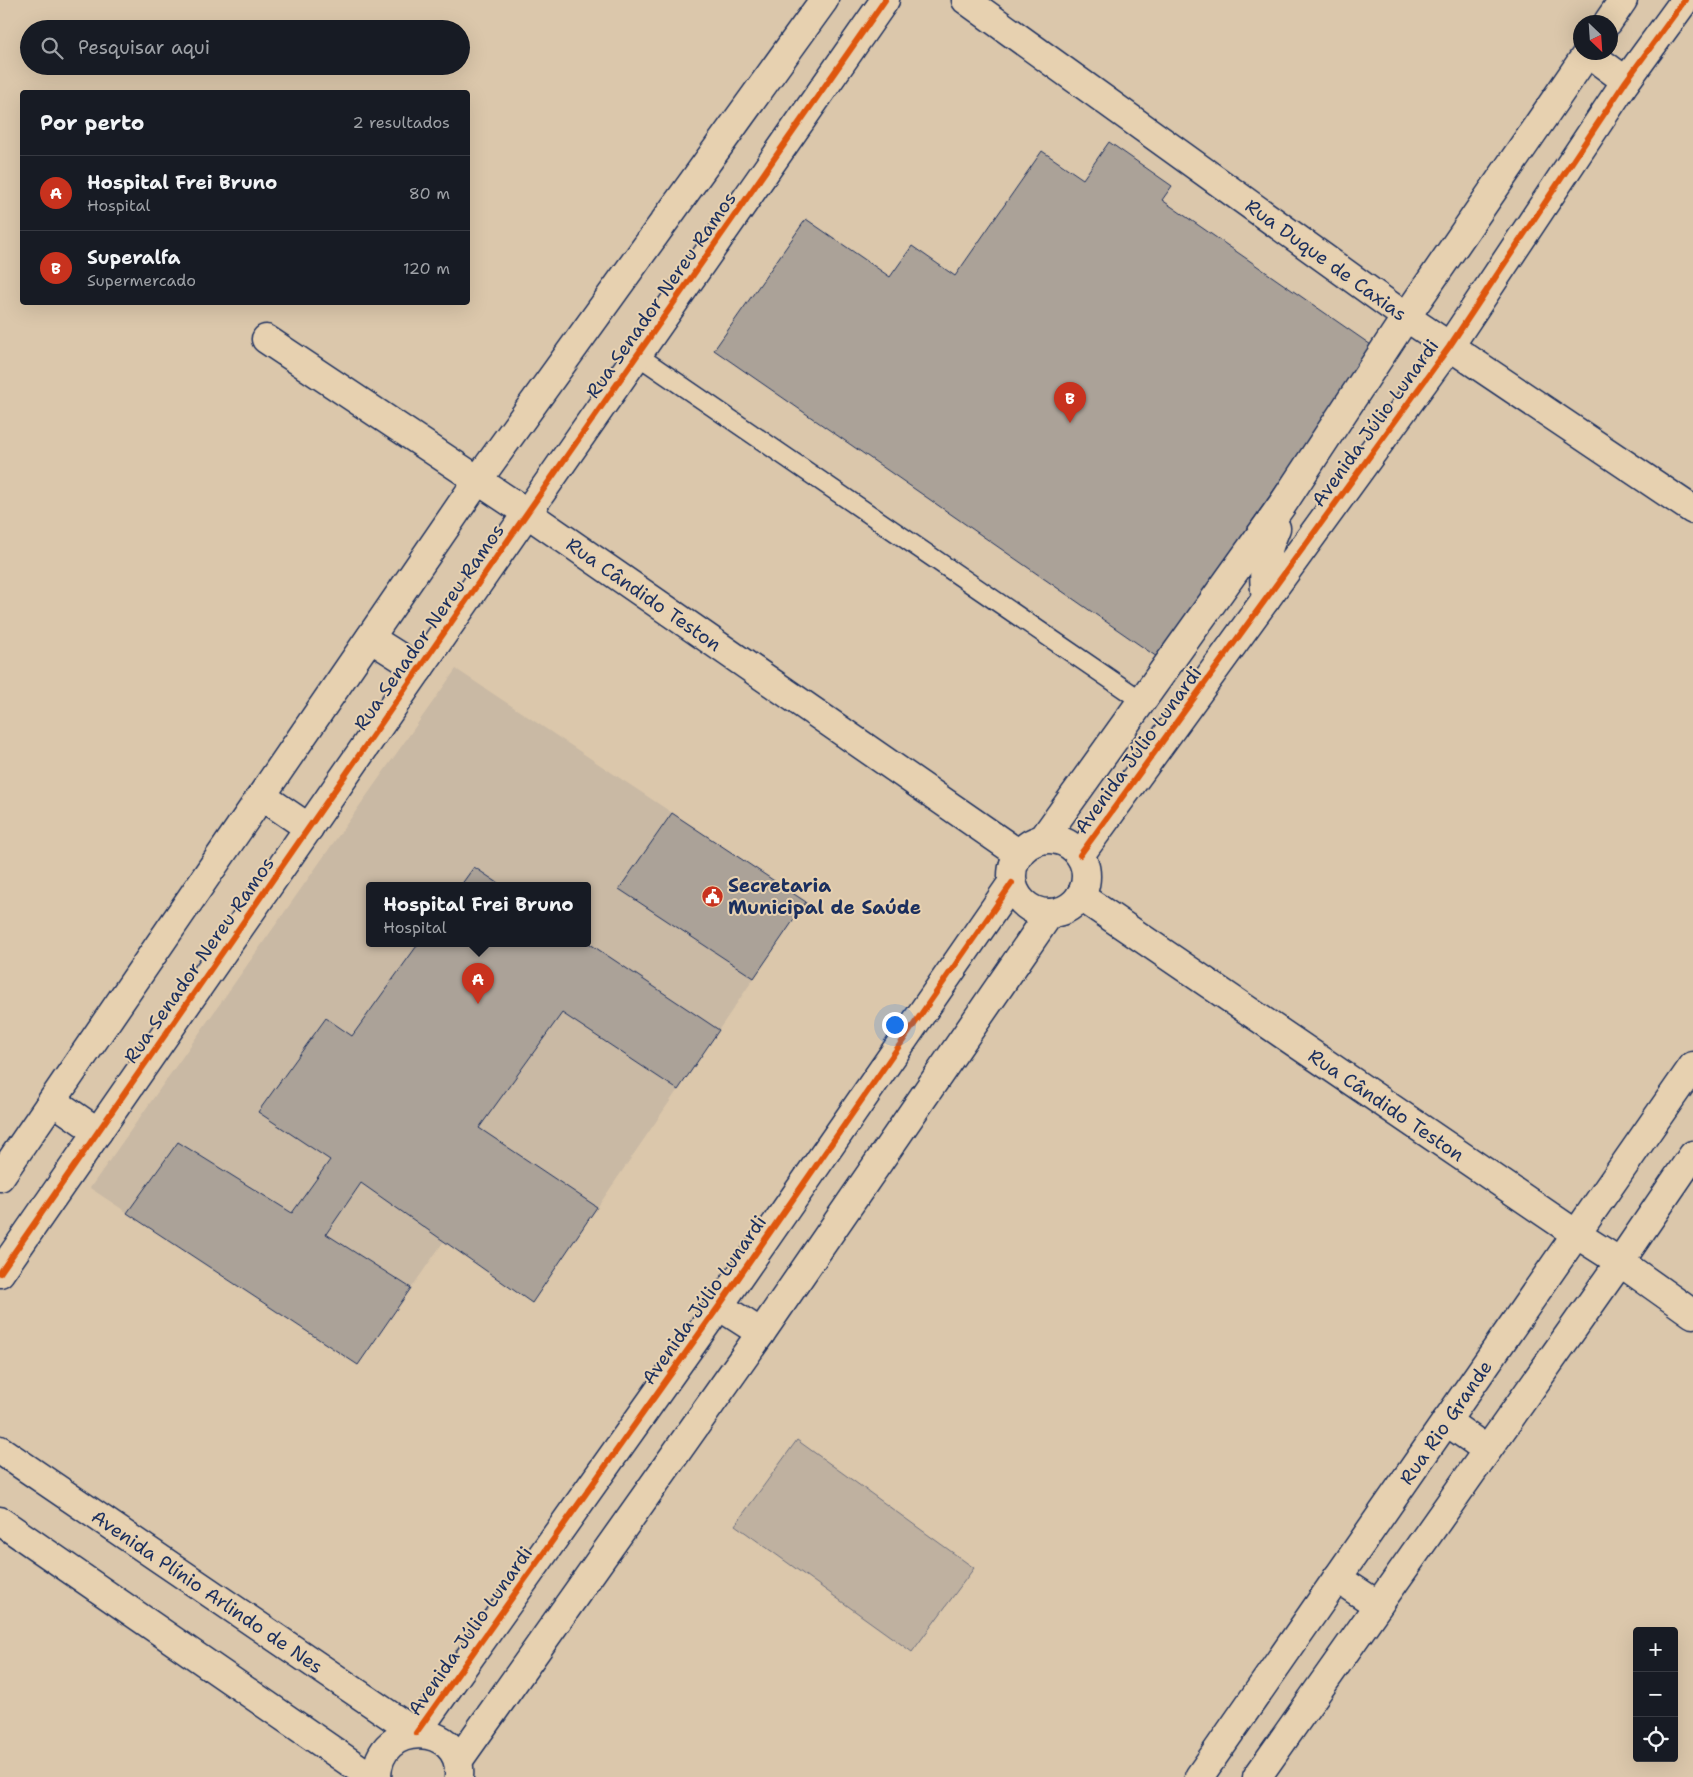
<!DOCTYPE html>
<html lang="pt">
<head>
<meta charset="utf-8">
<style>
	:root { --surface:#171b24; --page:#242831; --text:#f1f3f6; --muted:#9ea1a6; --line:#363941; --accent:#c8321e }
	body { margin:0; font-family:"Shantell Sans",sans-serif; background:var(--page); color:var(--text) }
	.controls { position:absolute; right:15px; bottom:15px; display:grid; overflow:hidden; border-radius:5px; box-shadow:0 5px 20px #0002 }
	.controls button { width:45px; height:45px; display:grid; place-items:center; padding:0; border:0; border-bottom:1px solid var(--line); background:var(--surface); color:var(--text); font:25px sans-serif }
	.compass { position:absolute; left:1573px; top:15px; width:45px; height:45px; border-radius:50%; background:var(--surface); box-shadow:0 5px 20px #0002; rotate:155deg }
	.you { position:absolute; left:894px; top:1024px; width:18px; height:18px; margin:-12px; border:4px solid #fff; border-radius:50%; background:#1a73e8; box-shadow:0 0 0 8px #1a73e833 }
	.badge { display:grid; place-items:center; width:32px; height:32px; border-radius:50%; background:var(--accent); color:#fff; font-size:16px; font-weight:700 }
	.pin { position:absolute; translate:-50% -41px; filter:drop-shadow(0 1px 2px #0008) }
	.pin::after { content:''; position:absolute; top:26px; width:18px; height:15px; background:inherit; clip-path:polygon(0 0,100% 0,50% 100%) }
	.popup { position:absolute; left:366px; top:882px; width:225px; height:65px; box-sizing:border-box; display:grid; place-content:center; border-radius:5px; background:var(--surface); filter:drop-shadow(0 1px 4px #0005); font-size:16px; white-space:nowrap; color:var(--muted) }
	.popup b { font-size:19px; color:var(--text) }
	.popup::after { content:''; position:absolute; left:50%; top:100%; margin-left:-10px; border:10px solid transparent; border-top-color:var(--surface) }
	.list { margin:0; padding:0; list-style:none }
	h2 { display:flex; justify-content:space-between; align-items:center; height:65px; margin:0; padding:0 20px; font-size:21px }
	h2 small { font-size:16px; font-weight:400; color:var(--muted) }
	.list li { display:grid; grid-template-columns:32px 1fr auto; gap:15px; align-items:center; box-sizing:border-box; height:75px; padding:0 20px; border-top:1px solid var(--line) }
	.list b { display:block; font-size:19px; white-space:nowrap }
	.list p { margin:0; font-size:16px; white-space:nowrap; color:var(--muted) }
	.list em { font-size:16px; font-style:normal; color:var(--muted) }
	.icon { flex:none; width:28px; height:28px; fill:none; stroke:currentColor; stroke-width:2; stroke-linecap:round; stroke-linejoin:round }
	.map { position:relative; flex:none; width:1693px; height:1777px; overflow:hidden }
	.search { position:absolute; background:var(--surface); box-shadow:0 5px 20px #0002; left:20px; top:20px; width:450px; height:55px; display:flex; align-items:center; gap:12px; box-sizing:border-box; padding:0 18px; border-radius:28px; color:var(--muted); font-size:19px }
	.panel { position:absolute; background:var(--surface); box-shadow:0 5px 20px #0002; left:20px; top:90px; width:450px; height:215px; border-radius:5px }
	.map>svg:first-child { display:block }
</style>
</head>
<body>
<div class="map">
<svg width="1693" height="1777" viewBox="0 0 1693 1777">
	<rect width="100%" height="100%" fill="#dbc7ab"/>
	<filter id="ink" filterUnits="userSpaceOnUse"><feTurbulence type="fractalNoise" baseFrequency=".02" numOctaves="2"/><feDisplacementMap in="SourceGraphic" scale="10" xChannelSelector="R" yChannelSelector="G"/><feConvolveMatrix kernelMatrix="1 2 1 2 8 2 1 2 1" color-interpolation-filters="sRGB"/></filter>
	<g filter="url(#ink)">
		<path fill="#c9b9a4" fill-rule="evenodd" d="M456,669L806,902L532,1303L444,1241L358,1365L90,1188ZM369,885H587V943H369Z"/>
		<path fill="#bfb1a0" stroke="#6d707f" d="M797,1440L974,1568L912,1652L735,1525Z"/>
		<path fill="#aba298" stroke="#1b2f5e" d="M1109,142L1172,186L1162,200L1374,347L1157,657L714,350L806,219L890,277L912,246L955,276L1042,151L1083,179Z
			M672,813L806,902L754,978L619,889Z
			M474,867L501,885H461Z
			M587,942L719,1030L678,1090L562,1013L479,1128L597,1207L532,1303L361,1183L326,1234L411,1288L358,1365L127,1213L178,1142L292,1213L330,1160L258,1112L326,1018L352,1036L419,943Z"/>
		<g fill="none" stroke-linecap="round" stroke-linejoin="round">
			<defs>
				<path id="lane" d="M637,355L1142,701"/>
				<g id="street">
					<path id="s1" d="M966,0L1406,317L1693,510"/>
					<path id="s2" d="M266,339L527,513L1019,854"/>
					<path d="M370,638L419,669"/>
					<path d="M262,796L309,828"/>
					<path id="s3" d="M1080,896L1576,1234L1620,1262L1693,1314"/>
					<path d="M53,1101L98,1132"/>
					<path d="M0,1177L478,480L824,0"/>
					<path d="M0,1273L527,513L885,0"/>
					<path d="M1446,1421L1487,1450"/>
					<path d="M1337,1578L1378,1605"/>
					<path id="s4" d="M1199,1777L1693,1066"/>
					<path d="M1257,1777L1620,1262L1693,1155"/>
				</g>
				<g id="secondary">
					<path d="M1608,22L1623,0"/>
					<path d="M1588,53L1626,81"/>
					<path d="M1266,599C1262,568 1264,557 1276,528"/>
					<path d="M1043,839L1282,505L1406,317L1588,52"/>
					<circle cx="1049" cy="876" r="37"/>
					<path d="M1080,855L1449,347L1626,81L1685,0"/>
					<path d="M719,1306L761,1333"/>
					<path id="s5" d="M0,1450L416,1733L719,1306L1012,883"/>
					<path d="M0,1521L371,1777"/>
					<path d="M458,1761L761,1333L1050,913"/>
					<path d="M377,1777C377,1718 464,1722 459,1777"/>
				</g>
			</defs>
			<use href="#lane" stroke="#1b2f5e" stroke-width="21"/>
			<use href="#street" stroke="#1b2f5e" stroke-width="31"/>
			<use href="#secondary" stroke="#1b2f5e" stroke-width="31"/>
			<use href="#lane" stroke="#e7d1b0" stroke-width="18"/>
			<use href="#street" stroke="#e7d1b0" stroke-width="28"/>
			<use href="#secondary" stroke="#e7d1b0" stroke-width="28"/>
			<defs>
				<path id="cycleway" d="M1080,855L1449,347L1626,81L1685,0
					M0,1273L527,513L885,0
					M416,1733L719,1306L1012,883"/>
			</defs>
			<use href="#cycleway" stroke="#e7d1b0" stroke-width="9"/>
			<use href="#cycleway" stroke="#de5710" stroke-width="6"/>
		</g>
	</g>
	<defs>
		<symbol id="civic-disc" viewBox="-11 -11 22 22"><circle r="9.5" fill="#c8321e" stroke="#e7d1b0"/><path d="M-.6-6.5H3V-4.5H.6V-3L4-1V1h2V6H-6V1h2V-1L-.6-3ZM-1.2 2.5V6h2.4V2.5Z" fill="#fff"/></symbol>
	</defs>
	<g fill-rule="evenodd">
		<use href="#civic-disc" x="700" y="884" width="25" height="25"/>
	</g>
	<g text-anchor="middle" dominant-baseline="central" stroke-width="4" stroke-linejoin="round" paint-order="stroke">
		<g font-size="19" fill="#1b2f5e" stroke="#e7d1b0">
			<text stroke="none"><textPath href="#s1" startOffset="444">Rua Duque de Caxias</textPath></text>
			<text transform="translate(661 295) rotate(-55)">Rua Senador Nereu Ramos</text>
			<text transform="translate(1375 423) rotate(-54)">Avenida Júlio Lunardi</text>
			<text stroke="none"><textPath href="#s2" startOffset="456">Rua Cândido Teston</textPath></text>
			<text transform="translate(429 627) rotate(-55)">Rua Senador Nereu Ramos</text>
			<text transform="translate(1138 750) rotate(-54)">Avenida Júlio Lunardi</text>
			<text transform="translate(199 960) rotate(-55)">Rua Senador Nereu Ramos</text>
			<text stroke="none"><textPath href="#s3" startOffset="371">Rua Cândido Teston</textPath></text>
			<text transform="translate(704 1300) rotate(-55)">Avenida Júlio Lunardi</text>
			<text stroke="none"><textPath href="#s4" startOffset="432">Rua Rio Grande</textPath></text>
			<text stroke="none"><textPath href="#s5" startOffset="251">Avenida Plínio Arlindo de Nes</textPath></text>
			<text transform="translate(470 1631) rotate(-55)">Avenida Júlio Lunardi</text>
		</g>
		<g font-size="19" font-weight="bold" fill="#1b2f5e" stroke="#e7d1b0" text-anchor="start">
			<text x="728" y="885">Secretaria<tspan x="728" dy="22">Municipal de Saúde</tspan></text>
		</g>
	</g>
</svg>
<div class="controls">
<button>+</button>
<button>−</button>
<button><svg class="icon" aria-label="locate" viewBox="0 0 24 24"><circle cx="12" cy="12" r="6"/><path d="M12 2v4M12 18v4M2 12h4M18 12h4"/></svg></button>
</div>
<svg class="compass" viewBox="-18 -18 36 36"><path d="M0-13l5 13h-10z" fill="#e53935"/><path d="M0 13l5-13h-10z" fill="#9ea1a6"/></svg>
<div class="you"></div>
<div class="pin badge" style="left:478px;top:1004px">A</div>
<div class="popup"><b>Hospital Frei Bruno</b>Hospital</div>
<div class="pin badge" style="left:1070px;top:423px">B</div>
<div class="search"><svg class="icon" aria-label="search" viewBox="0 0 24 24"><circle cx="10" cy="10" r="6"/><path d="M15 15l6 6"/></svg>Pesquisar aqui</div>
<section class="panel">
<h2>Por perto<small>2 resultados</small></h2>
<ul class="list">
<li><span class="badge">A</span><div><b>Hospital Frei Bruno</b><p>Hospital</p></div><em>80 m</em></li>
<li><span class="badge">B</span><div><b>Superalfa</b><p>Supermercado</p></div><em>120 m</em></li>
</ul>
</section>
</div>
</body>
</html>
